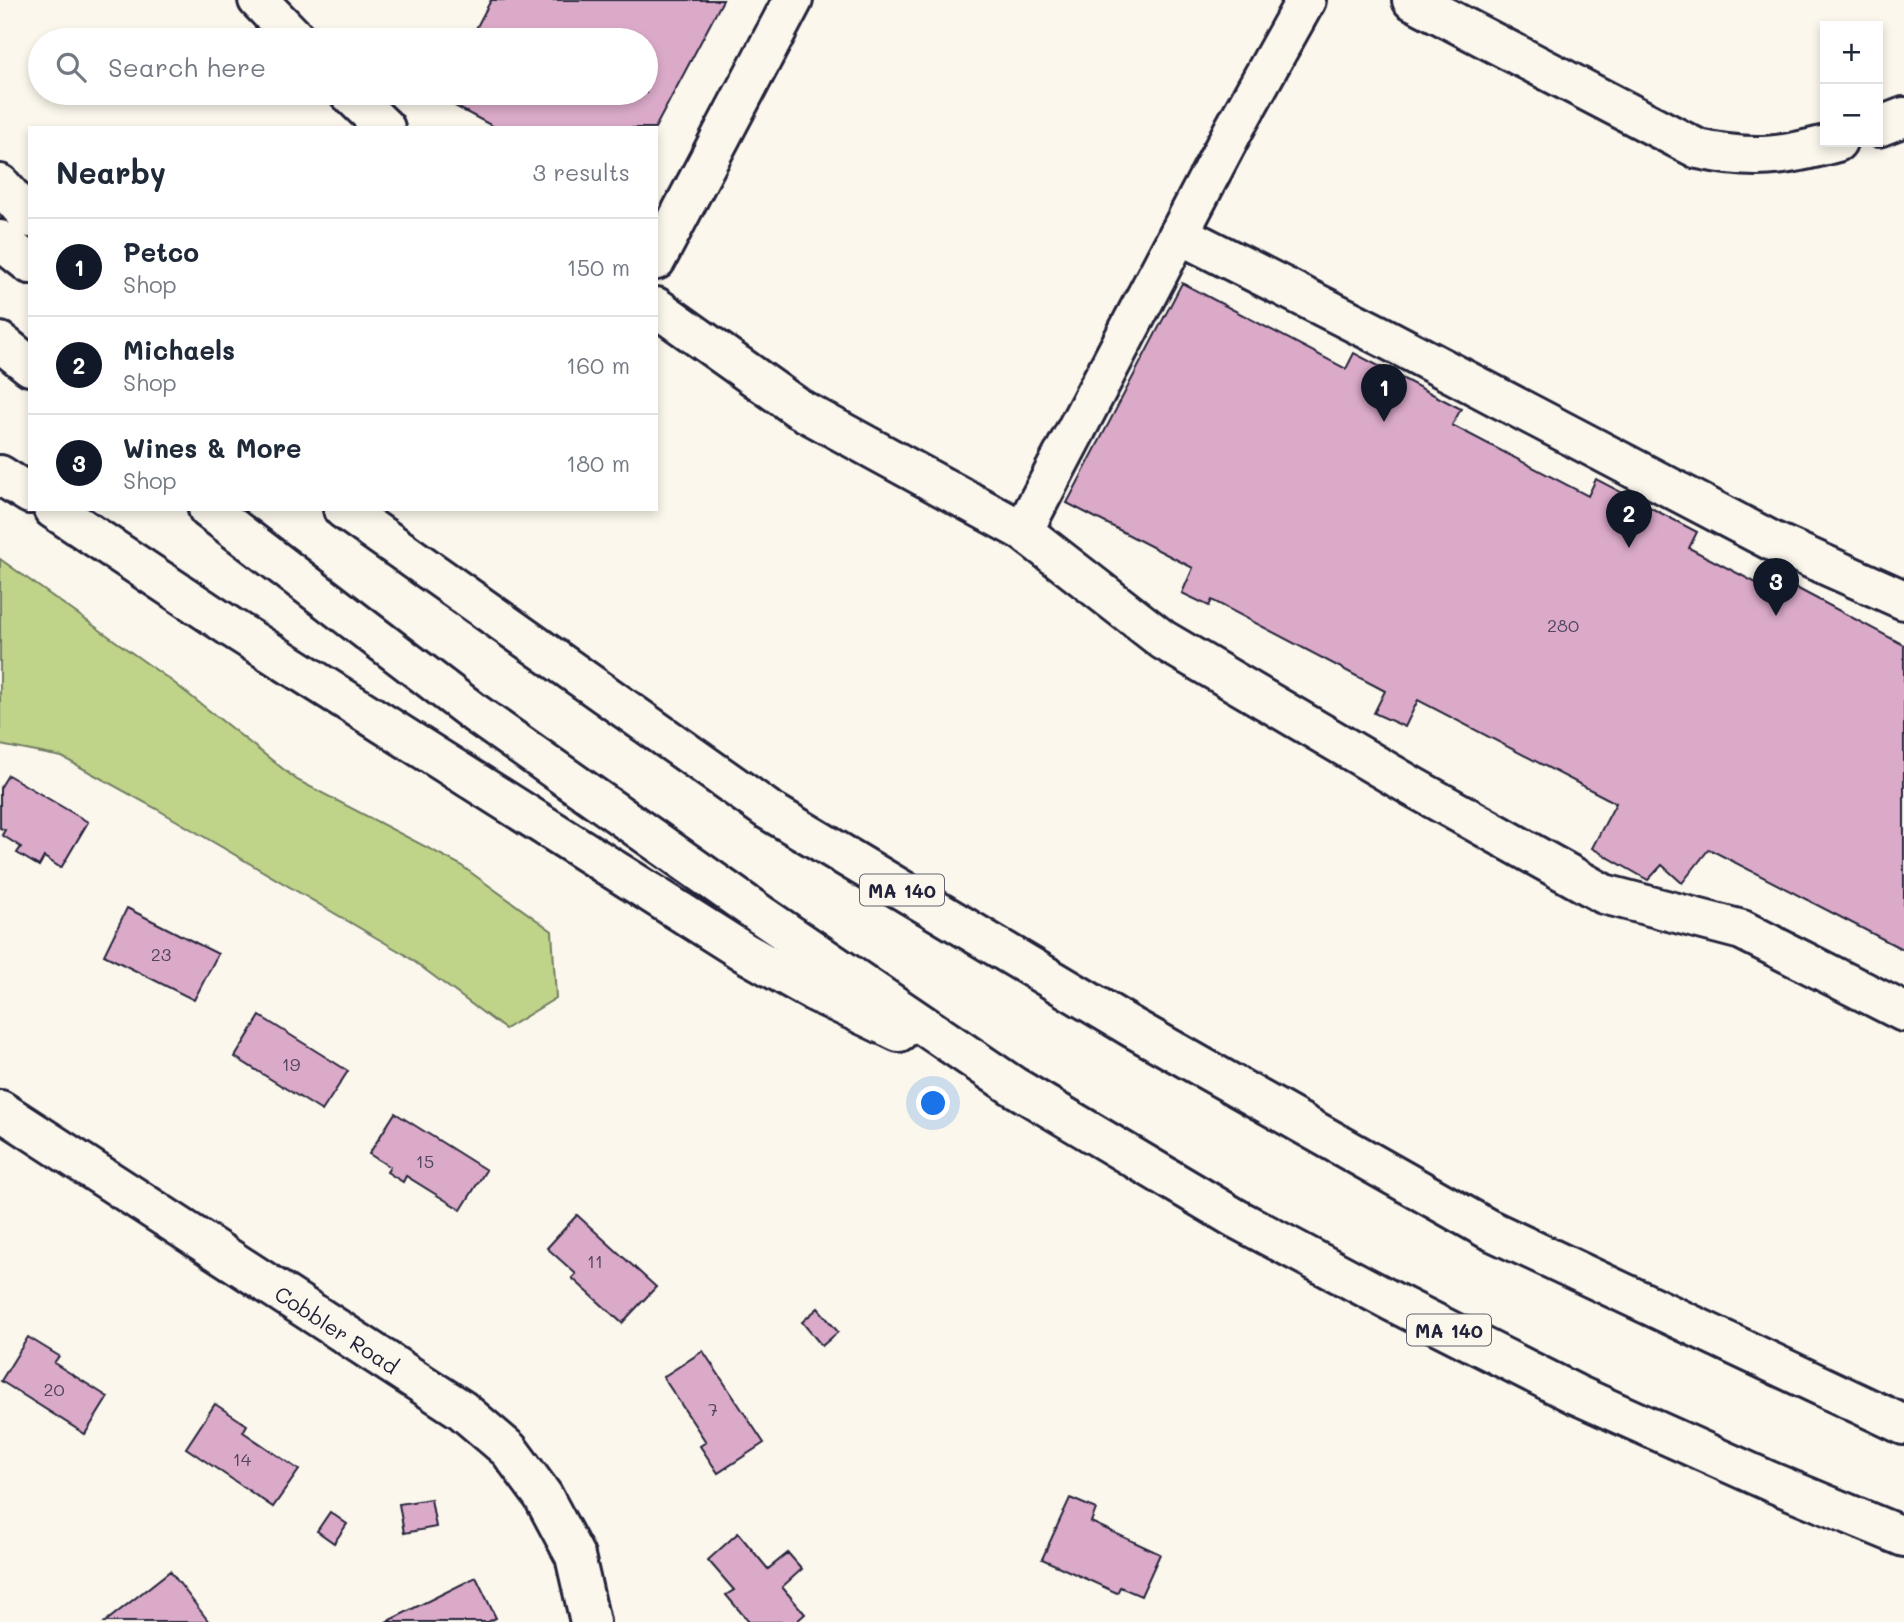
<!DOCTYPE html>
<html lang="en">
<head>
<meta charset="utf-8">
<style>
	:root { --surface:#fff; --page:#f2f2f3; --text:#1f2937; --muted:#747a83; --line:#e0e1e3; --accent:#111827 }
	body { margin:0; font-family:Mali,sans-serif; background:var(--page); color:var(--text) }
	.controls { position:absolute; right:21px; top:21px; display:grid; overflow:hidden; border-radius:0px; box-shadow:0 4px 10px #0003 }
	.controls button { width:63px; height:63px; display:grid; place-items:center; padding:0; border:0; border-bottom:2px solid var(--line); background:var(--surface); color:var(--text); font:35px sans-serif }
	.you { position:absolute; left:934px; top:1104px; width:24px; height:24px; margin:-18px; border:5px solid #fff; border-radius:50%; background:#1a73e8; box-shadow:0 0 0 10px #1a73e833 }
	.badge { display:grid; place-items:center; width:46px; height:46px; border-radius:50%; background:var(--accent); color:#fff; font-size:23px; font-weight:700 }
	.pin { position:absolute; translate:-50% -58px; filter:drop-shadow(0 2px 4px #0008) }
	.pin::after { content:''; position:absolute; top:37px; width:24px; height:21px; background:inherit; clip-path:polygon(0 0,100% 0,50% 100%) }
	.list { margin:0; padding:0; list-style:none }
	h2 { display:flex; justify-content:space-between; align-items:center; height:91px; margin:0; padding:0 28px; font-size:30px }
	h2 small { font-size:23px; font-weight:400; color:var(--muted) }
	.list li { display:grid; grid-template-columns:46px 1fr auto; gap:21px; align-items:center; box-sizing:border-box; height:98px; padding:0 28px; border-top:2px solid var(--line) }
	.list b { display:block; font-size:26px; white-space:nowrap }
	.list p { margin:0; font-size:23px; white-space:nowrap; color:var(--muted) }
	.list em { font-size:23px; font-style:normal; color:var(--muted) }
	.icon { flex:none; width:38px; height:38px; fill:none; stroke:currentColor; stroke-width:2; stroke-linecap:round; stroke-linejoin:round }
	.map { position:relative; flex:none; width:1904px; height:1622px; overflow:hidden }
	.search { position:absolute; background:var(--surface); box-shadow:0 4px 10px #0003; left:28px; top:28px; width:630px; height:77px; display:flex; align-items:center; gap:18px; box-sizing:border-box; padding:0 24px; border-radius:38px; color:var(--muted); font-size:26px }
	.panel { position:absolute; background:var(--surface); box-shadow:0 4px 10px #0003; left:28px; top:126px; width:630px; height:385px; border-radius:0px }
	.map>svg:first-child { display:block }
</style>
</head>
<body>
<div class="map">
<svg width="1904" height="1622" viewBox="0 0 1904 1622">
	<rect width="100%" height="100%" fill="#fbf7ec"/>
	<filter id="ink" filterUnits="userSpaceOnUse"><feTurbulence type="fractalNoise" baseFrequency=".0143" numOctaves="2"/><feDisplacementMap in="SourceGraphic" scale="14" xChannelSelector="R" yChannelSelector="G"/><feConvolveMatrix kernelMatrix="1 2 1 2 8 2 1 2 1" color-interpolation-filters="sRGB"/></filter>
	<g filter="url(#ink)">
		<path fill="#bfd489" stroke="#707b62" stroke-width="2" d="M0,559L173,682L297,780L459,864L552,931L556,998L505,1029L404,954L155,808L62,757L0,745Z"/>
		<path fill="#dbaac9" stroke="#22223b" stroke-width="2" d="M491,0H723L655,128H496L440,98L443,93H646V40H470Z
			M1182,283L1346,369L1354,353L1461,409L1452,425L1588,496L1596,479L1697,532L1689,548L1781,596L1787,583L1904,645V950L1709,849L1682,883L1662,865L1648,880L1592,848L1616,803L1418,700L1405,727L1374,713L1385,691L1212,600L1209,606L1182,593L1193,568L1067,503Z
			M8,775L88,822L61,868L44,857L39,866L17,853L21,847L2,835L5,830L0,828V788Z
			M127,908L218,954L194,1000L104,955Z
			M260,1016L348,1071L322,1111L235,1057Z
			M395,1113L486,1170L461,1210L406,1176L403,1182L387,1172L390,1167L369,1154Z
			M577,1215L656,1287L622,1323L572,1278L576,1274L547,1248Z
			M818,1308L838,1332L822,1346L802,1322Z
			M28,1337L59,1356L54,1363L108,1397L85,1434L1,1381Z
			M703,1351L764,1443L718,1473L700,1446L706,1442L663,1377Z
			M215,1404L247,1425L243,1432L299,1470L273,1507L186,1448Z
			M1070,1498L1096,1509L1091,1522L1160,1554L1141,1596L1120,1587L1117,1593L1042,1559Z
			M431,1499L436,1527L404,1533L399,1504Z
			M330,1512L347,1524L334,1543L317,1531Z
			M738,1533L768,1569L788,1553L802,1569L782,1587L805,1614L796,1622H749L726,1595L734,1590L708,1560Z
			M170,1571L209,1622H105Z
			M476,1577L496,1618L488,1622H386Z"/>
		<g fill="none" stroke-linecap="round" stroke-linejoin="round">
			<defs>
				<g id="minor">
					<path d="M258,0L297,40"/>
					<path d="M1306,0L1234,129L1023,531L1163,640L1413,787L1604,894L1742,930L1904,1012"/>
					<path d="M1412,0L1698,149C1754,161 1783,157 1837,142"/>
					<path d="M349,93L385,128"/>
					<path d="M1878,127L1904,117"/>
					<path d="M1179,234L1383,337L1772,541L1904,600"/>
					<path d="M656,260L793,0"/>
					<path d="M656,307L798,408L1023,531"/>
					<path id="s1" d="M0,1110L462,1410L509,1450L543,1496L575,1556L590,1622"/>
				</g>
				<path id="highway" d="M0,184L30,218
					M0,240L30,264
					M0,342L30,366
					M0,475L30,494
					M53,509L232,628L744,952L813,991L899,1032
					M208,509L476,714L761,915L1013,1086L1235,1218L1393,1302L1575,1394L1769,1481L1904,1537
					M343,509L768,810L1133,1028L1488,1229L1904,1425"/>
			</defs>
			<use href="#minor" stroke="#22223b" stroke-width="44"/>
			<use href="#highway" stroke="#22223b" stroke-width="44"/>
			<use href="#minor" stroke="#fbf7ec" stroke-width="38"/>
			<use href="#highway" stroke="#fbf7ec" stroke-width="38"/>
		</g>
	</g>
	<g text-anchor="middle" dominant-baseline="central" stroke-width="5" stroke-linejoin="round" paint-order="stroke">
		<g font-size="18" fill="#50445e">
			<text x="1563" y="625">280</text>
			<text x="161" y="954">23</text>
			<text x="291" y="1064">19</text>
			<text x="425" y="1161">15</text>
			<text x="595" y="1261">11</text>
			<text x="54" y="1389">20</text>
			<text x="713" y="1409">7</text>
			<text x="242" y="1459">14</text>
		</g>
		<g fill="#fbf7ec" stroke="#636270" stroke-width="2">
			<rect x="860" y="874.5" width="84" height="31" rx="5"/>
			<rect x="1407" y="1314.5" width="84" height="31" rx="5"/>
		</g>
		<g font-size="19" font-weight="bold" fill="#22223b">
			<text x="902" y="890">MA 140</text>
			<text x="1449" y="1330">MA 140</text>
		</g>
		<g font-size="21" fill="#22223b" stroke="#fbf7ec">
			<text stroke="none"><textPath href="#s1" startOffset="402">Cobbler Road</textPath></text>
		</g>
	</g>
</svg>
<div class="controls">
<button>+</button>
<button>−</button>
</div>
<div class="you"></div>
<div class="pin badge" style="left:1384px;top:422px">1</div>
<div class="pin badge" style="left:1629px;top:548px">2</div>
<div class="pin badge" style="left:1776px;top:616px">3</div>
<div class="search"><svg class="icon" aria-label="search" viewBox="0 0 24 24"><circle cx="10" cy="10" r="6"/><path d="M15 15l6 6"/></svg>Search here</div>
<section class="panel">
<h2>Nearby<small>3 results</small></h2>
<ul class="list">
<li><span class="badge">1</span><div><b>Petco</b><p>Shop</p></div><em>150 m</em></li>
<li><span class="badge">2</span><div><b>Michaels</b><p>Shop</p></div><em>160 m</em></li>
<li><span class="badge">3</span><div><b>Wines &amp; More</b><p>Shop</p></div><em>180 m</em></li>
</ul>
</section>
</div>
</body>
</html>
